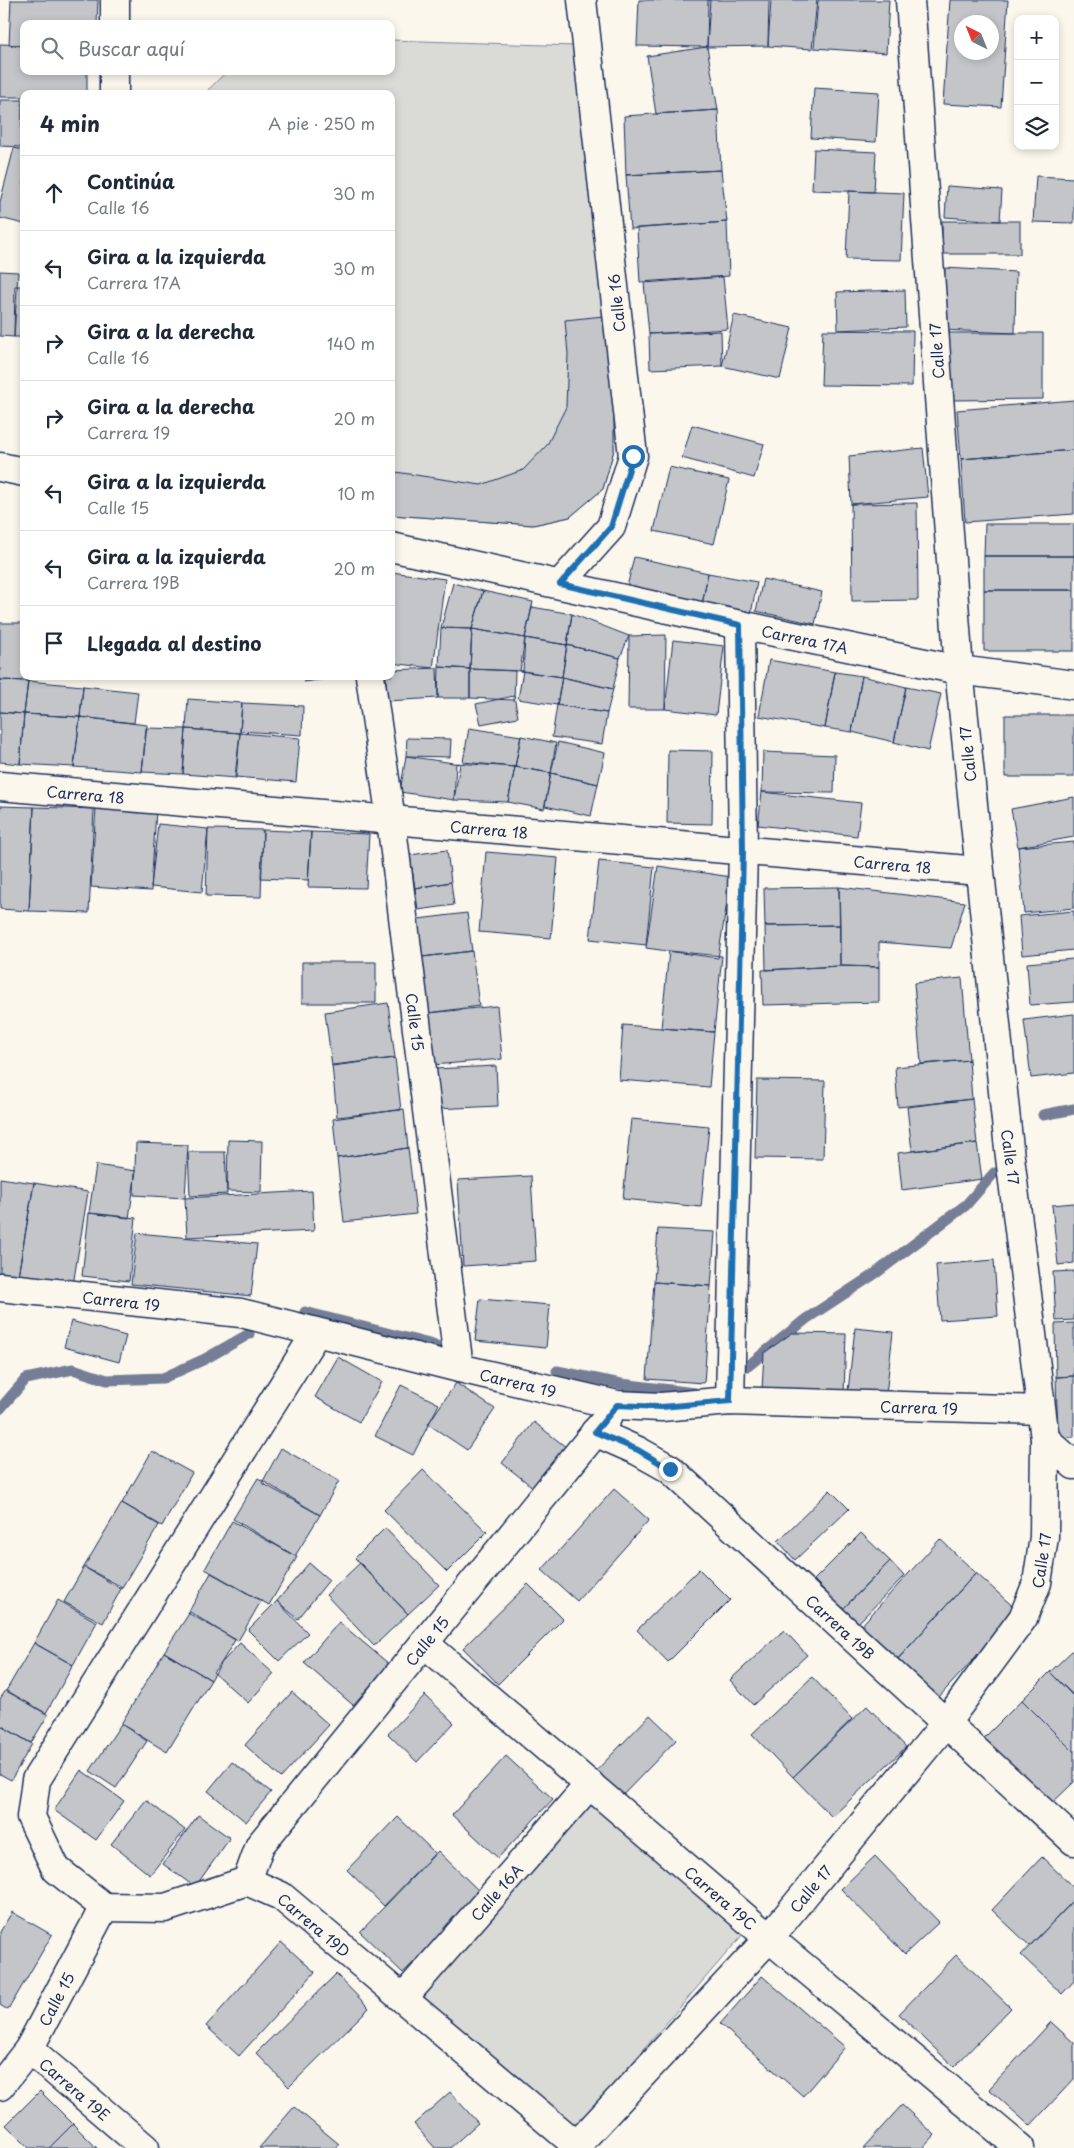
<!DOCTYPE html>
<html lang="es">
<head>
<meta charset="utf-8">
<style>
	:root { --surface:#fff; --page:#f6f6f7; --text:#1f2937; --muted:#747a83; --line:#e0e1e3 }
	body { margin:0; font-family:"Playpen Sans",sans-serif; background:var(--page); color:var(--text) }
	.controls { position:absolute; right:15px; top:15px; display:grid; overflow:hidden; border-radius:10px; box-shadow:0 2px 8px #0003 }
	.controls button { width:45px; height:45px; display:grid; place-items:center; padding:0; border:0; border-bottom:1px solid var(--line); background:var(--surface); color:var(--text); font:25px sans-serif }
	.compass { position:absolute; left:954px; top:15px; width:45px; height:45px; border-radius:50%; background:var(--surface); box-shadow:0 2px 8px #0003; rotate:317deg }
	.stop { position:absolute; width:15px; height:15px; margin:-11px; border:4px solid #1f6fb2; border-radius:50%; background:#fff }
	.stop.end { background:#1f6fb2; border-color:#fff; box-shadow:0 1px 5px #0008 }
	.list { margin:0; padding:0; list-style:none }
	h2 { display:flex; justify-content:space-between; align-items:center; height:65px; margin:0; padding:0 20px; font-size:21px }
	h2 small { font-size:16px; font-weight:400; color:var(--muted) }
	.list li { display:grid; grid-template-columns:32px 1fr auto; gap:15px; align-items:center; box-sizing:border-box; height:75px; padding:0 20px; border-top:1px solid var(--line) }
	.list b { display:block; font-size:19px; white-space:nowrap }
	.list p { margin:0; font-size:16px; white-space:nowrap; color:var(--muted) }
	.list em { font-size:16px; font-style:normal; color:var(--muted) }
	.icon { flex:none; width:28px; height:28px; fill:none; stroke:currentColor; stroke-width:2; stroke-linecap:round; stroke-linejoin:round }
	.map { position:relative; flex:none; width:1074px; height:2148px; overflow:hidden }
	.search { position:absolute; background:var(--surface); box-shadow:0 2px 8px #0003; left:20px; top:20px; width:375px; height:55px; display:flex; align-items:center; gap:12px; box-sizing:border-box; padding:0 18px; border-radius:10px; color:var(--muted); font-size:19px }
	.panel { position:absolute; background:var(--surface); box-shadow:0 2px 8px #0003; left:20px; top:90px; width:375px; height:590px; border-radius:10px }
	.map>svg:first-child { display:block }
</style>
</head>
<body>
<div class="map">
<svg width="1074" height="2148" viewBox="0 0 1074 2148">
	<rect width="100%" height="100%" fill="#fbf7ec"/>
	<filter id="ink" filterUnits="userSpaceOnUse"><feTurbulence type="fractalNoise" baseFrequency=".02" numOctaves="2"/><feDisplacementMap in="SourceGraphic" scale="10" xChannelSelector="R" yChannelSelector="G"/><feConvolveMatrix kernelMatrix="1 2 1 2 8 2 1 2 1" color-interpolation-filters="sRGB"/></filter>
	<g filter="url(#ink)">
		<path fill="#dadad7" stroke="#7a849a" d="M391,40L576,46L614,418V450L603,489L570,517L533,525L391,515V94H204L224,74L231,71H391Z
			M589,1800L744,1933L575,2129L420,1996Z"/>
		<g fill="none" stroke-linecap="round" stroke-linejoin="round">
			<path stroke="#747e96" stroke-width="11" d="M1043,1115L1074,1109
				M305,1312L441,1347
				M748,1366L806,1319L876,1273L966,1205L994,1173
				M557,1371L621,1384L695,1393
				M0,1409L26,1379L73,1369L107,1380L163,1378L205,1359L249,1334"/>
		</g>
		<path fill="#c3c5c9" stroke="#1b2f5e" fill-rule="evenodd" d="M11,0H98L97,24H24V46L9,45Z
			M639,0H710L707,47L637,46Z
			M708,0H769L768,46L707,47Z
			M771,0H817L812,49L768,46Z
			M818,0H889L886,53L814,48Z
			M950,0H1008L1001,107L943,104ZM962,22H992V52H962Z
			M0,44L24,45V71H87V94H24V97H0Z
			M707,47L718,110L656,114L647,56Z
			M814,88L879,92L876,142L811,138Z
			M0,100H22L21,147L0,146Z
			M718,110L721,170L626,175L624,116Z
			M14,148L24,150V224L0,218V202Z
			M814,149L876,152L874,192L812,190Z
			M721,170L727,222L630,229L626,175Z
			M1036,176L1074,178V223L1033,222Z
			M947,186L1002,190L1000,221L945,217Z
			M849,191L904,193L901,260L846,259Z
			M942,221H1020V254H942Z
			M727,222L729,276L640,282L637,228Z
			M945,268L1016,272L1015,333L941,330Z
			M0,271L18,272L14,337L0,336Z
			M723,277L728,329L649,334L644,283Z
			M15,286H24V337H14Z
			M905,290L906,327L838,330L837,292Z
			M734,315L792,328L780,379L722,366Z
			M604,316L614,418V450L603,489L570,517L533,525L391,515V501L396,472L481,485L523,470L547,445L566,407L568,354L565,320Z
			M823,330L913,331L912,386L821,385Z
			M721,331L722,366L650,369L649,334Z
			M949,333H1043V399L949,400Z
			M1074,400V450L961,459L957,410Z
			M692,425L764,444L754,478L682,458Z
			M923,448L928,497L851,504L849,456Z
			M1074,450V514L965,522L961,459Z
			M669,467L729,480L714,544L654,531Z
			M917,503L918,600L852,601L851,504Z
			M985,524H1074V556H984Z
			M984,556H1074V590H984Z
			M634,557L708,573L702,605L627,587Z
			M391,572L445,579L433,668L391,663Z
			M708,573L757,582L751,614L702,605Z
			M763,579L822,592L815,624L756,611Z
			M453,583L483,591L472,629L441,628Z
			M984,590H1074V651H984Z
			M483,591L533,602L525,638L472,629Z
			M532,607L572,614L567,645L525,638Z
			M572,614L629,636L620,658L567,645Z
			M0,623H24V676H28V681L0,680Z
			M441,628L472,629L470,669L439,667Z
			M472,629L525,638L523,671L470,669Z
			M666,635L665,709H628L629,636Z
			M525,638L567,645L562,677L520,671Z
			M673,640L724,646L716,715L665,709Z
			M567,645L620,658L613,689L562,677Z
			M769,660L835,672L825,728L759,716Z
			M439,667L470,669V698H438Z
			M437,668L438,698L387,701L386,676H391V670Z
			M470,669L515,671L514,700L470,698Z
			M523,671L562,677L557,705L518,699Z
			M835,672L862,676L852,732L825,728Z
			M303,676H339V677L304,682Z
			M862,676L906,687L894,742L852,732Z
			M562,677L613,689L607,713L557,705Z
			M0,680L28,681L24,714L0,712Z
			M28,681L83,686L80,717L24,714Z
			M83,686L138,692L134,723L80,717Z
			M906,687L941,694L928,751L894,742Z
			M514,696L518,717L481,724L476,704Z
			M188,699L242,703L240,733L186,729Z
			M242,703L303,706L302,735L240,731Z
			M557,705L607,713L602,744L552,737Z
			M0,712L24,714L20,764L0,762Z
			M24,714L80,717L74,767L20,764Z
			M1005,715H1074V777H1005Z
			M80,717L147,725L142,772L74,767Z
			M146,728L186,729L183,774L142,772Z
			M469,728L521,736L515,767L463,762Z
			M186,729L240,733L236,778L183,774Z
			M240,733L300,738L296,782L235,777Z
			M521,736L556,743L551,773L515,767Z
			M407,738L451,739L450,757L406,756Z
			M558,742L605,753L598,784L551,773Z
			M668,750L713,751L712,824L667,823Z
			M763,752L835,755L834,793L762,792Z
			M406,756L460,764L454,800L400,792Z
			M456,763L515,767L508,802L454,800Z
			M515,767L551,773L544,809L508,802Z
			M551,773L598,784L591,816L545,806Z
			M762,792L861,803L857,836L758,825Z
			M1074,797V837L1018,847L1011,809Z
			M0,806L34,807L29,911L0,909Z
			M34,807L94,809L89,913L29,911Z
			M96,807L156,810L151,891L91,887Z
			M158,824L208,829L202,892L151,887Z
			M208,829L263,830L261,897L206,896Z
			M263,830L311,832L308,880L261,878Z
			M311,832L369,834L366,888L308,887Z
			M1074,842V908L1024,913L1018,847Z
			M447,850L451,882L415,888L410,855Z
			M486,852L558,858L551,938L479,932Z
			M599,861L654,867L646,945L590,939Z
			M658,866L731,877L718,958L646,948Z
			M451,882L454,905L418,910L415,888Z
			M839,887L840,925L765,926L764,888Z
			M839,887L965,902L951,948L879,942V967L840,966Z
			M1074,911V950L1022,955L1019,916Z
			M467,913L472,951L422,957L418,919Z
			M840,925V966L766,970L765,926Z
			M472,951L479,1006L429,1013L422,957Z
			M669,951L722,956L714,1032L661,1028Z
			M1074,959V1002L1030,1005L1027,963Z
			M302,962H376V1003H302Z
			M840,966L879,967V1002L763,1005L762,970Z
			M962,978L969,1060L921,1064L914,983Z
			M388,1003L395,1058L332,1066L325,1012Z
			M497,1006L502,1059L433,1065L429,1013Z
			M1074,1014V1073L1031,1078L1024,1020Z
			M623,1025L714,1032L709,1087L619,1080Z
			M395,1058L401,1110L337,1117L332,1065Z
			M969,1060L972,1099L898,1107L895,1067Z
			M496,1066L498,1106L436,1109L434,1069Z
			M757,1080L825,1081L823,1159L755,1158Z
			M972,1099L977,1143L912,1151L907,1107Z
			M404,1109L408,1148L337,1158L333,1119Z
			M631,1119L709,1126L701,1207L623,1199Z
			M228,1140L262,1141L261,1192L227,1191Z
			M136,1143L188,1145L185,1198L134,1195Z
			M977,1143L982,1179L902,1190L898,1153Z
			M408,1148L416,1214L344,1222L337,1158Z
			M188,1152H225L227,1194L190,1196Z
			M96,1165L136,1171L129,1218L89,1213Z
			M531,1176L536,1261L463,1266L458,1180Z
			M0,1178L34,1183L18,1276L0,1273Z
			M34,1183L88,1192L73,1285L18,1276Z
			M312,1191L314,1231L187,1237L185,1198Z
			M1074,1203V1263L1058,1265L1052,1205Z
			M89,1213L136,1218L129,1281L82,1276Z
			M658,1229L715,1232L711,1286L654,1282Z
			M137,1233L257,1244L251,1296L131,1284Z
			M994,1260L998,1316L940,1320L936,1265Z
			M1074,1271V1320L1056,1321L1053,1272Z
			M654,1282L711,1286L704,1383L647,1379Z
			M480,1299L550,1305L546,1348L475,1341Z
			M71,1321L126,1336L119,1362L64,1347Z
			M1074,1323V1376L1056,1377L1055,1324Z
			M855,1328L893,1332L886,1395L848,1391Z
			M792,1333L846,1334L844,1393L762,1390L764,1353Z
			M338,1357L382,1382L359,1422L315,1397Z
			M1074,1376V1437L1058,1438L1056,1377Z
			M456,1383L495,1409L467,1450L428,1424Z
			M401,1385L439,1404L413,1455L375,1436Z
			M534,1422L571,1451L539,1492L502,1463Z
			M281,1448L339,1481L320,1515L262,1483Z
			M152,1451L192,1473L162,1526L122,1503Z
			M423,1470L487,1532L447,1572L384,1510Z
			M258,1478L320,1515L295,1556L233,1519Z
			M614,1489L649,1520L577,1601L542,1570Z
			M830,1490L849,1509L795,1560L778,1541Z
			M122,1503L159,1525L121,1589L84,1567Z
			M232,1521L297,1557L269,1605L205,1569Z
			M385,1528L439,1585L408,1614L355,1558Z
			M861,1533L890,1561L843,1609L814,1580Z
			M940,1539L976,1573L896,1661L859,1628Z
			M890,1561L904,1576L857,1624L843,1609Z
			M309,1563L329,1580L298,1619L277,1601Z
			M360,1563L408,1614L374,1646L326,1595Z
			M84,1567L122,1587L103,1623L64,1602Z
			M699,1569L730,1600L668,1662L637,1630Z
			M211,1573L261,1601L238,1641L188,1613Z
			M976,1573L1018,1611L937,1699L896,1661Z
			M528,1584L563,1619L498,1684L463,1648Z
			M58,1600L97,1622L73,1665L34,1643Z
			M277,1601L308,1633L279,1661L248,1630Z
			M190,1612L235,1640L211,1680L164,1652Z
			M339,1622L389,1664L353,1705L304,1663Z
			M784,1630L807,1655L753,1705L730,1680Z
			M34,1643L73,1665L46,1713L6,1691Z
			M240,1643L274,1674L248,1703L213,1672Z
			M1074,1649V1697L1050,1672Z
			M164,1652L211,1680L167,1752L121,1724Z
			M1050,1672L1074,1696V1752L1022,1700Z
			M812,1677L852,1719L793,1777L752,1734Z
			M6,1690L48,1715L31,1743L0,1725V1699Z
			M292,1692L329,1725L281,1778L245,1745Z
			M425,1695L454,1723L417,1762L388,1734Z
			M1022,1700L1074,1752V1782L1049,1806L983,1739Z
			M867,1706L906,1747L832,1817L793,1777Z
			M650,1715L676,1740L619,1799L593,1774Z
			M121,1724L147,1741L116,1788L90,1771Z
			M0,1725L32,1744L11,1780L0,1774Z
			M506,1756L553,1799L498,1858L452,1815Z
			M232,1762L271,1792L246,1822L208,1791Z
			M81,1770L124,1801L96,1840L54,1810Z
			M146,1800L185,1830L150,1875L111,1844Z
			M198,1815L230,1838L195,1887L163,1864Z
			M398,1817L435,1853L384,1906L347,1870Z
			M438,1851L481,1893L403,1973L360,1932Z
			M875,1856L939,1922L905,1954L841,1889Z
			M1042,1857L1074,1888V1900L1030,1946L992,1910Z
			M1074,1900V1981L1062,1994L1021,1955Z
			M12,1912L52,1935L8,2010L0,2005V1932Z
			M281,1942L315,1972L239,2056L206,2026Z
			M956,1955L1011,2008L954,2067L899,2014Z
			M336,1974L369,2008L289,2087L256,2053Z
			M762,1976L845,2047L803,2096L720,2024Z
			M1051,2022L1074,2043V2079L1030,2126L989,2089Z
			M40,2091L73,2124L49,2148H29L6,2125Z
			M450,2092L478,2123L450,2148H435L414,2124Z
			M902,2105L935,2135L923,2148H863Z
			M294,2107L339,2144L336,2148H259Z
			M73,2124L97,2148H49Z"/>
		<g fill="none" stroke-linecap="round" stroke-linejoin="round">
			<defs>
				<g id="minor">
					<path d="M115,24V0"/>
					<path d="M114,94V71"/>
					<path d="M0,467L24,472"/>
					<path id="s1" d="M391,547L740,625L959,670L1074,685"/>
					<path d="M560,584L611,527L633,456L582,0"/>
					<path id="s2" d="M370,676L391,820L459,1368"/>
					<path id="s3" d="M0,786L979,871"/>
					<path id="s4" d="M0,1287L241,1313L459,1368L617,1405L661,1407L730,1401L1041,1410"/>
					<path id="s5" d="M316,1333L36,1780L31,1817L56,1869L104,1907L165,1908L247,1881L281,1896L580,2148"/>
					<path d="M730,1401L743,851L740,625"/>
					<path id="s6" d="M595,1432L638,1451L670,1469L1074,1841"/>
					<path d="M1045,1439L1074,1465"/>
					<path id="s7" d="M424,1643L769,1938L1020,2148"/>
					<path id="s8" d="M247,1881L260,1845L607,1418"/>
					<path id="s9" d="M403,1998L590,1784"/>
					<path id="s10" d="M29,2049L145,2148"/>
					<path id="s11" d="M0,2086L29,2049L104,1907"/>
					<path id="s12" d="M574,2148L769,1938L945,1724L1023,1618L1037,1583L1044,1537L1045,1439L1009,1149L959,670L910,0"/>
				</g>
			</defs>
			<use href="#minor" stroke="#1b2f5e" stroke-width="31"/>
			<use href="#minor" stroke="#fbf7ec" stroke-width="28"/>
		</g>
	</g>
	<g fill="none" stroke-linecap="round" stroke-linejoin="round" filter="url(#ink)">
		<path stroke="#1f6fb2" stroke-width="6" d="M633,456L611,527L560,584L740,625L743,851L730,1401L661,1407L617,1405L595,1432L638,1450L670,1469"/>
	</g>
	<g text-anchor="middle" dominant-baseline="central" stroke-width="5" stroke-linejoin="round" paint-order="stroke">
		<g font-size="15" fill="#1b2f5e" stroke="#fbf7ec">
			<text transform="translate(616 303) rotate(-96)">Calle 16</text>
			<text transform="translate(936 351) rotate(-94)">Calle 17</text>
			<text stroke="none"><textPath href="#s1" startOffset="424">Carrera 17A</textPath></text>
			<text transform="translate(967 754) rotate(-96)">Calle 17</text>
			<text stroke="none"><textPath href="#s3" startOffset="86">Carrera 18</textPath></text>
			<text stroke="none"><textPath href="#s3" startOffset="491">Carrera 18</textPath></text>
			<text stroke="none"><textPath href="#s3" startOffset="896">Carrera 18</textPath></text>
			<text stroke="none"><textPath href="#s2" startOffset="349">Calle 15</textPath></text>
			<text transform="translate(1011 1157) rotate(82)">Calle 17</text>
			<text stroke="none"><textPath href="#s4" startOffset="122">Carrera 19</textPath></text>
			<text stroke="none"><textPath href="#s4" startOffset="528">Carrera 19</textPath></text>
			<text stroke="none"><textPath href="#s4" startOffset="932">Carrera 19</textPath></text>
			<text stroke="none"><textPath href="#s12" startOffset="756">Calle 17</textPath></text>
			<text stroke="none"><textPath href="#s6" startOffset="316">Carrera 19B</textPath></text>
			<text stroke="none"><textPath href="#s8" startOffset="302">Calle 15</textPath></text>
			<text stroke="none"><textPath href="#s12" startOffset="351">Calle 17</textPath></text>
			<text stroke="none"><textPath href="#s9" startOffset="141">Calle 16A</textPath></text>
			<text stroke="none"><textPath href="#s7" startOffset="391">Carrera 19C</textPath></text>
			<text stroke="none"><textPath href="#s5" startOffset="912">Carrera 19D</textPath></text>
			<text stroke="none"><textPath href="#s11" startOffset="104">Calle 15</textPath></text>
			<text stroke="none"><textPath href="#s10" startOffset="61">Carrera 19E</textPath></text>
		</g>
	</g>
</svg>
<div class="controls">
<button>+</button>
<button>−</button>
<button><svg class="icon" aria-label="layers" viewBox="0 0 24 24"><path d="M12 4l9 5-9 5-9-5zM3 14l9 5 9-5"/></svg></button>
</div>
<svg class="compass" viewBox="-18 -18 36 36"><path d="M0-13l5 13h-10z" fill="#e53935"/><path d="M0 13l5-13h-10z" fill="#747a83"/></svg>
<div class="stop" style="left:633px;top:456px"></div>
<div class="stop end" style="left:670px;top:1469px"></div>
<div class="search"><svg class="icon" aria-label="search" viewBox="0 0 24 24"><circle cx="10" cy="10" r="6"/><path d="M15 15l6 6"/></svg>Buscar aquí</div>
<section class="panel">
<h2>4 min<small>A pie · 250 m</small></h2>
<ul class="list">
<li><svg class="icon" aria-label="ahead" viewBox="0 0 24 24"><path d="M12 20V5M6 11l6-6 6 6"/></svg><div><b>Continúa</b><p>Calle 16</p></div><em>30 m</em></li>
<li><svg class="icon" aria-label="left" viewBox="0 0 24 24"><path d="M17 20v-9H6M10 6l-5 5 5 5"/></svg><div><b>Gira a la izquierda</b><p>Carrera 17A</p></div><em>30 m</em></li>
<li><svg class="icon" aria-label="right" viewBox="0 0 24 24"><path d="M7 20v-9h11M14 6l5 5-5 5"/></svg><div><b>Gira a la derecha</b><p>Calle 16</p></div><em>140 m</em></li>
<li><svg class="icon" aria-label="right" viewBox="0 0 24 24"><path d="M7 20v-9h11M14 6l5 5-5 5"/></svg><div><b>Gira a la derecha</b><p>Carrera 19</p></div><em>20 m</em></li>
<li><svg class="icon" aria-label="left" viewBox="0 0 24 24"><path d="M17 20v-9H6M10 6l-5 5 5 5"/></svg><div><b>Gira a la izquierda</b><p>Calle 15</p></div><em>10 m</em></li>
<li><svg class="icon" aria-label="left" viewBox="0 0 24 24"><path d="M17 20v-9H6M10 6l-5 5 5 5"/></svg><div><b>Gira a la izquierda</b><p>Carrera 19B</p></div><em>20 m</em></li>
<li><svg class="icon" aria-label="arrive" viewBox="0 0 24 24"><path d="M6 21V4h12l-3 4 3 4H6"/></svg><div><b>Llegada al destino</b></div></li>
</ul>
</section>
</div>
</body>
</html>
